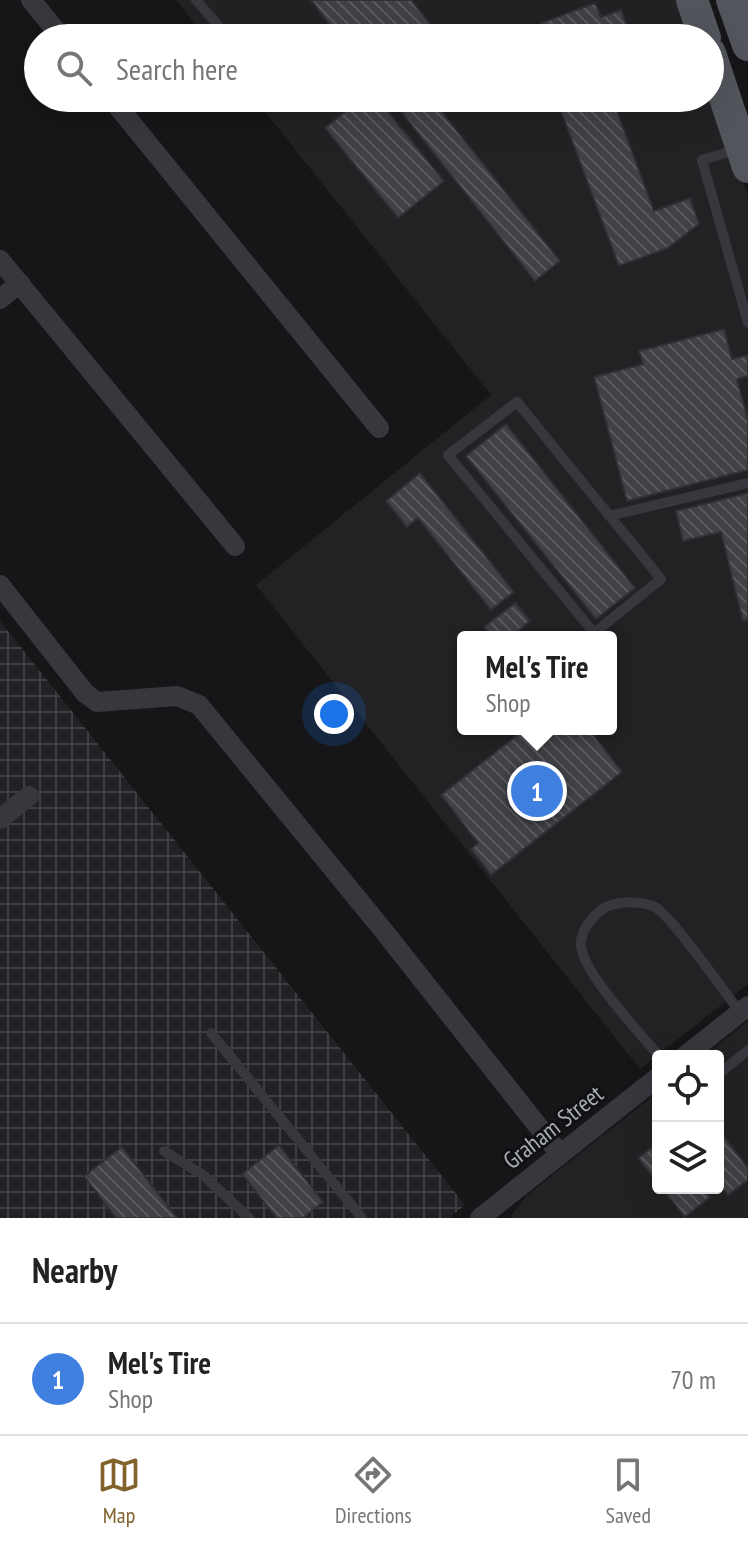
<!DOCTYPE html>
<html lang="en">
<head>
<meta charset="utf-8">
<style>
	:root { --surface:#fff; --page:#f2f2f2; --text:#222; --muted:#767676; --line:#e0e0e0; --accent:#80622a }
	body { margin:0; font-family:"PT Sans Narrow",sans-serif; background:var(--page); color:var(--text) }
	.controls { position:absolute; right:24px; bottom:24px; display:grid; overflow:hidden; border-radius:8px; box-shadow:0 8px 32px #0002 }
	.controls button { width:72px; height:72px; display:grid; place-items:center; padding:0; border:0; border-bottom:2px solid var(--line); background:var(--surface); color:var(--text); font:40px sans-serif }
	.you { position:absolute; left:334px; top:714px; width:28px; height:28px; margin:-20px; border:6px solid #fff; border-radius:50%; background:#1a73e8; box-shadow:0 0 0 12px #1a73e833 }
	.badge { display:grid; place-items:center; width:52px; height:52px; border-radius:50%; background:var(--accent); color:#fff; font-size:26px; font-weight:700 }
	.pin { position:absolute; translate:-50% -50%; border:4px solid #fff; box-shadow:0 2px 8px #0006 }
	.popup { position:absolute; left:457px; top:631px; width:160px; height:104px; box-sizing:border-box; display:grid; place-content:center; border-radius:8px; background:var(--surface); filter:drop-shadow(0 2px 6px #0005); font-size:26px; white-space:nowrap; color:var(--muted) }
	.popup b { font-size:30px; color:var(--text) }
	.popup::after { content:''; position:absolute; left:50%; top:100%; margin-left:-16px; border:16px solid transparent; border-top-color:var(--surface) }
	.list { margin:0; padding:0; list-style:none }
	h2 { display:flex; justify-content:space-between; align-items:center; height:104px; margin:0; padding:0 32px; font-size:34px }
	h2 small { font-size:26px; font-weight:400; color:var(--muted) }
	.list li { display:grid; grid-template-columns:52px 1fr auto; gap:24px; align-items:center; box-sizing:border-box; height:112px; padding:0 32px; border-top:2px solid var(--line) }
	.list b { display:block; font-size:30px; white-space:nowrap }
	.list p { margin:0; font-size:26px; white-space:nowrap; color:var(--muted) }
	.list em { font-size:26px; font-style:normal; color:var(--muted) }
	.icon { flex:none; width:44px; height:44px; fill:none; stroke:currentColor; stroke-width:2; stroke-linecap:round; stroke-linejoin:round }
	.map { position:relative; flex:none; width:748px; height:1218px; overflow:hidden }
	.search { position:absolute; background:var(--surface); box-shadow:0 8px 32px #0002; left:24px; right:24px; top:24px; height:88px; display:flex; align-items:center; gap:20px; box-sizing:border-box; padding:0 28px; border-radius:44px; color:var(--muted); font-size:30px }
	.sheet { height:216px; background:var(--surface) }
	nav { display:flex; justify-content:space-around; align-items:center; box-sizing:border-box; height:112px; border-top:2px solid var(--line); background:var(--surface); font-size:22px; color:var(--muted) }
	nav a { display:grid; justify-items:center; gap:4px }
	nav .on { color:var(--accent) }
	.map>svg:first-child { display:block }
</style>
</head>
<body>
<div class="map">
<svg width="748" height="1218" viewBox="0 0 748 1218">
	<defs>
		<pattern id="industrial-grid" width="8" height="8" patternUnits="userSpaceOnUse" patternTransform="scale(2)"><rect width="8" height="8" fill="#222225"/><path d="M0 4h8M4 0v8" fill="none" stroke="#3f3f43"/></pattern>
		<pattern id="building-back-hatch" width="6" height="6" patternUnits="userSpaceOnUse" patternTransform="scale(2)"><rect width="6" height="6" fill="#404145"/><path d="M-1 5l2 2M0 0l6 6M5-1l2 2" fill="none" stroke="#595a5e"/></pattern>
	</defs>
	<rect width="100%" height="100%" fill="#161618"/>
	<path fill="#222225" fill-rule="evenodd" d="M176,0H678L692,38H206Z
		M710,88L748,195V984L640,1069L256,585L491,395L254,98H710ZM463,637H611V729H463Z
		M748,1021V1218H510L526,1196L658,1092V1188H718V1056H704Z"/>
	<path fill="url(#industrial-grid)" d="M0,621L465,1205L449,1218H0Z"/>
	<path fill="url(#building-back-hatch)" stroke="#303034" stroke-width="2" d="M311,0H411L441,38H340Z
		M595,3L601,17L621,10L629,31L610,38H546L541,23Z
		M362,98H377L444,181L398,218L325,128Z
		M421,98H431L560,261L535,281L402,113Z
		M556,98H612L654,211L690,198L699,224L668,248L619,266Z
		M724,329L732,359L748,355V376L737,379L748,420V470L627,501L594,377L643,364L639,351Z
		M506,424L635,588L596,619L466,456Z
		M420,473L514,592L491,610L418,518L407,527L386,501Z
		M748,493V620L743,621L721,532L683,541L676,511Z
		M515,603L530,621L511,637H492L484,627Z
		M525,729H589L622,772L491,875L471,849L478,843L441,795Z
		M718,1129L748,1168V1180L728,1195L718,1182Z
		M658,1143V1183L638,1158Z
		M279,1145L323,1202L303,1218H277L242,1174Z
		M122,1147L177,1218H116L84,1176Z
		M662,1188H703L710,1197L685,1217Z"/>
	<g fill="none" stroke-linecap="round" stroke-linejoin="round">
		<path stroke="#37383d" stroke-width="10" d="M196,0L229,38
			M736,150L702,160L748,323
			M517,402L661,579L594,633L448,455Z
			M609,516L748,483
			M211,1033L362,1218
			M659,1056C640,1033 583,973 581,946C580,931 590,920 601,910C613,901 640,900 655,907C671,915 725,993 740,1012
			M718,1075L748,1050
			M164,1151L203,1175L249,1218"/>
		<path stroke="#37383d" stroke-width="20" d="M31,0L62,38
			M111,98L379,428
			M0,260L235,546
			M0,299L20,283
			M0,585L85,693L97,702L177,696L199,705L383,930L560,1154
			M0,819L29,796
			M685,1056L748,1006
			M480,1218L658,1077"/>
		<path stroke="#53555c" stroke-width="32" d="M692,0L705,38
			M732,0L748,45
			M710,53L748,167"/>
	</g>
	<g text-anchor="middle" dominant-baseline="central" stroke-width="6" stroke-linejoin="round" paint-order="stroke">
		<g font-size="24" fill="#a8adb8" stroke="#111113">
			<text transform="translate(553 1127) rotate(-38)">Graham Street</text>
		</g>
	</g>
</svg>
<div class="controls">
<button><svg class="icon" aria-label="locate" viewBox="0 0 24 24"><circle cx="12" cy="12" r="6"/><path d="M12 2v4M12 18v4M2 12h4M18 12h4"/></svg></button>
<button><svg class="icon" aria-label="layers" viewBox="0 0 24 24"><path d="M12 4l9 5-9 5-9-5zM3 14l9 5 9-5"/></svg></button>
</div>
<div class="you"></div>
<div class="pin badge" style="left:537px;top:791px;background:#3f7fe0">1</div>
<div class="popup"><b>Mel's Tire</b>Shop</div>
<div class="search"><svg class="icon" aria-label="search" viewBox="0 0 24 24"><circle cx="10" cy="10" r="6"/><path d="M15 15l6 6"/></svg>Search here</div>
</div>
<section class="sheet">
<h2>Nearby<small></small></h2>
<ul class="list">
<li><span class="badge" style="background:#3f7fe0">1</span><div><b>Mel's Tire</b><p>Shop</p></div><em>70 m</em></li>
</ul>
</section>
<nav>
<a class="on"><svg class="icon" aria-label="map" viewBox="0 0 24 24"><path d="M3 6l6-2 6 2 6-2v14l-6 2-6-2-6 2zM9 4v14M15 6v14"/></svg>Map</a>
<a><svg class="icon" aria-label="directions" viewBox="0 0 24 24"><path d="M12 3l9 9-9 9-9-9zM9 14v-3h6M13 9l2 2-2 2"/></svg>Directions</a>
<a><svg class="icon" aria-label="saved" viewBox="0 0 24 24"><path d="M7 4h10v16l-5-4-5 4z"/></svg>Saved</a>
</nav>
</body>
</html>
